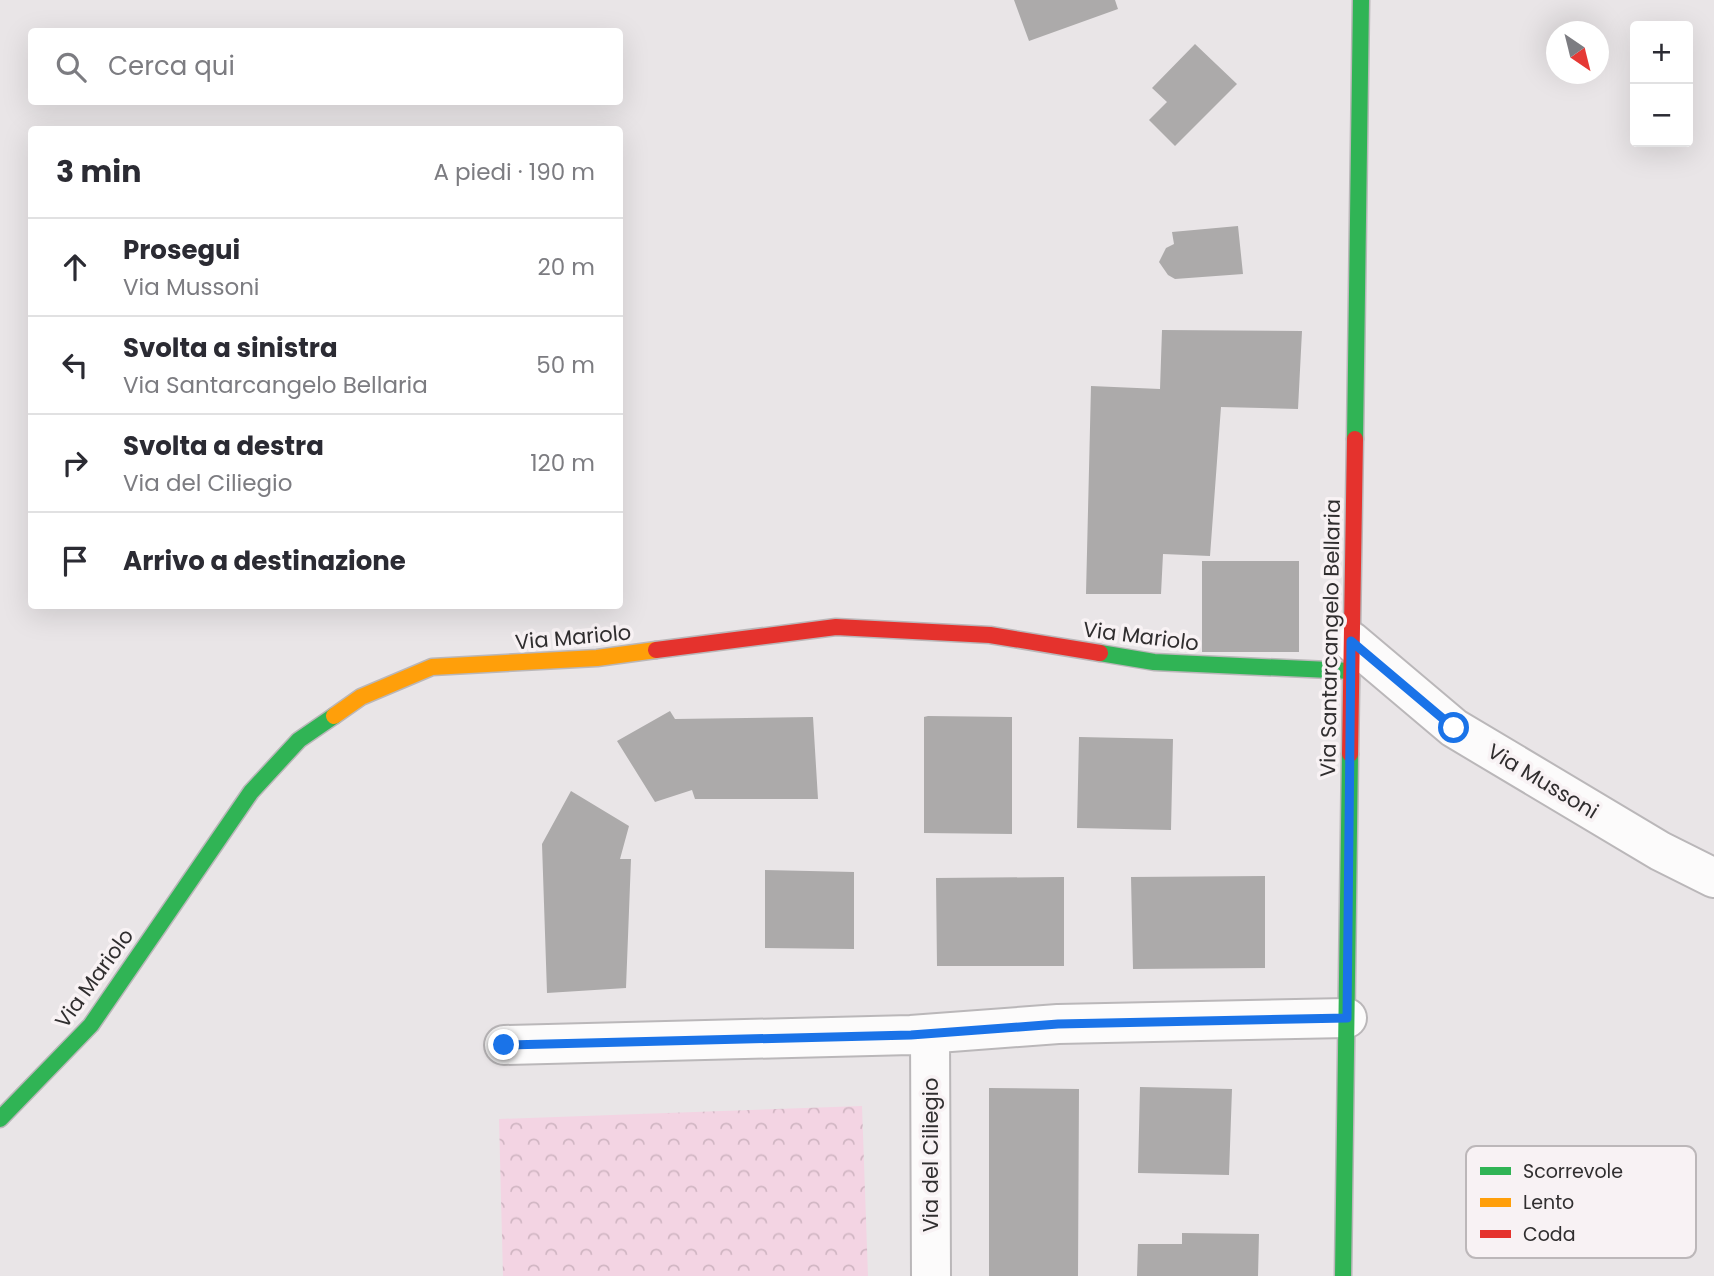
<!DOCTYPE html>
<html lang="it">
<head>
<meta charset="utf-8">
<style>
	:root { --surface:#fff; --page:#f7f7f7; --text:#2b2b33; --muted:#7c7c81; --line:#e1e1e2 }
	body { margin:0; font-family:Poppins,sans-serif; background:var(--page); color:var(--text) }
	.controls { position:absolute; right:21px; top:21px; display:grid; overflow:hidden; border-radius:7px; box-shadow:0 7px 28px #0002 }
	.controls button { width:63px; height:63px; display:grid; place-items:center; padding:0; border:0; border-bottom:2px solid var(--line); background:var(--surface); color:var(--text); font:35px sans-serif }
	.compass { position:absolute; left:1546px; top:21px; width:63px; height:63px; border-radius:50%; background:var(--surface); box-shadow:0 7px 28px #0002; rotate:145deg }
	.stop { position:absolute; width:21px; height:21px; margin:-16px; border:5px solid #1a73e8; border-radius:50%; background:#fff }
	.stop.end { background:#1a73e8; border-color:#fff; box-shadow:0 2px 7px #0008 }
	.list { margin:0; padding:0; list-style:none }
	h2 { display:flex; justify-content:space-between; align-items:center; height:91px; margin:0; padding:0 28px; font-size:30px }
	h2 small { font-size:23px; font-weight:400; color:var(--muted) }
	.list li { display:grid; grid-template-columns:46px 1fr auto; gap:21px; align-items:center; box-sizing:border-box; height:98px; padding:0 28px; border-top:2px solid var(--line) }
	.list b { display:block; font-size:26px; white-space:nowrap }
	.list p { margin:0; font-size:23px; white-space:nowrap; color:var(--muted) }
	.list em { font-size:23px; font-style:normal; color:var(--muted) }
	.icon { flex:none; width:38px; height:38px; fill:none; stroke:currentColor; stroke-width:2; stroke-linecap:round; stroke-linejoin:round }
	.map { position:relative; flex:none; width:1714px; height:1276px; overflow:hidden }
	.search { position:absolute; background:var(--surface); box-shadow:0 7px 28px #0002; left:28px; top:28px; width:595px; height:77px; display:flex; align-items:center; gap:18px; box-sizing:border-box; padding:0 24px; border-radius:7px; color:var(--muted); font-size:26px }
	.panel { position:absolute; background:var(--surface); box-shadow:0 7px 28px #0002; left:28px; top:126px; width:595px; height:483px; border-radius:7px }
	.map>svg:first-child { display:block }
</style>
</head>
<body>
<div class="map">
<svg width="1714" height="1276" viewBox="0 0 1714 1276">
	<defs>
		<pattern id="park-crowns" width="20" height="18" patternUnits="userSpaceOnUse" patternTransform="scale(1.75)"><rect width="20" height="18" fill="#f3d4e3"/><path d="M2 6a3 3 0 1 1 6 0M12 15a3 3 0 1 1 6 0" fill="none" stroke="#d1b6c3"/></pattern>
	</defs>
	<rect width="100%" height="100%" fill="#e9e5e7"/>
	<path fill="url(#park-crowns)" d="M862,1106L868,1276H503L499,1119Z"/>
	<path fill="#acaaaa" d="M1014,0H1115L1118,9L1029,41Z
		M1195,44L1237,84L1175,146L1149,120L1167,102L1152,88Z
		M1238,226L1243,274L1175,279L1168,275L1159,262L1166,248L1174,244L1172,232Z
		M1162,330L1302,331L1298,409L1221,407L1210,556L1163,554L1161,594H1086L1091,386L1160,389Z
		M1202,561H1299V652H1202Z
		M670,711L675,719L813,717L818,799H695L692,790L655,802L617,741Z
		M928,716L1012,717V834L924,833V717Z
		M1079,737L1173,739L1171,830L1077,828Z
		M571,791L629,826L620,859H631L626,988L547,993L542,844Z
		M765,870L854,872V949L765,948Z
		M1265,876V968L1133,969L1131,877Z
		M1064,877V966H937L936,878Z
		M1140,1087L1232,1089L1229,1175L1138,1173Z
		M989,1088L1079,1089L1078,1276H989Z
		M1182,1233L1259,1234L1258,1276H1137L1138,1244H1182Z"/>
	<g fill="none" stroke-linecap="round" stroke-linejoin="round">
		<defs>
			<path id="street" d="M1351,641L1454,728L1660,851L1714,878
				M930,1034L931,1276
				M504,1045L911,1035L1058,1024L1347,1018"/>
			<path id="fast" d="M1355,439L1361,0
				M1100,653L1154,662L1351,671
				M0,1119L91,1025L251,792L299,740L334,716
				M1343,1276L1350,754"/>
			<path id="slow" d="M334,716L361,697L432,667L597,658L656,650"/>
			<path id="jam" d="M656,650L836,627L990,635L1100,653
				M1350,754L1355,439"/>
		</defs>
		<use href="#street" stroke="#bab7b9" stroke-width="42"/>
		<use href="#fast" stroke="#bab7b9" stroke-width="19"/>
		<use href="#slow" stroke="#bab7b9" stroke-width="19"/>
		<use href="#jam" stroke="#bab7b9" stroke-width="19"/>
		<use href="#street" stroke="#fcfbfb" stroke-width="38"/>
		<use href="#fast" stroke="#30b455" stroke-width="16"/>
		<use href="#slow" stroke="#ff9f0a" stroke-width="16"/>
		<use href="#jam" stroke="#e5322d" stroke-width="16"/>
	</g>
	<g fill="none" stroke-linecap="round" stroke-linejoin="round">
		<path stroke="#1a73e8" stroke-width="9" d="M504,1045L911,1035L1058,1024L1347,1018L1351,641L1454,728"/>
	</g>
	<g text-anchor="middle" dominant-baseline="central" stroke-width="7" stroke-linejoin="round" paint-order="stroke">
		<g font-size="21" fill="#302e2f" stroke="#f8f2f4">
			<text transform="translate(1141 636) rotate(7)">Via Mariolo</text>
			<text transform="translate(573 637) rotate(-5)">Via Mariolo</text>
			<text transform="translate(1330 638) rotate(-89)">Via Santarcangelo Bellaria</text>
			<text transform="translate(1543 781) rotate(31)">Via Mussoni</text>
			<text transform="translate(94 978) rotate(-54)">Via Mariolo</text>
			<text transform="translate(930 1155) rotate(-90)">Via del Ciliegio</text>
		</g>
	</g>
	<rect x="1466" y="1146" width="230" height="112" rx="10" fill="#f8f2f4" stroke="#bcb7b9" stroke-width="2"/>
	<rect x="1480" y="1167" width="31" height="8" fill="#30b455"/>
	<rect x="1480" y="1198" width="31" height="9" fill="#ff9f0a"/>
	<rect x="1480" y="1230" width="31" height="8" fill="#e5322d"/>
	<g font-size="19" fill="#302e2f">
		<text x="1523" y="1178">Scorrevole</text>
		<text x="1523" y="1209">Lento</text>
		<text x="1523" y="1241">Coda</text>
	</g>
</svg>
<div class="controls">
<button>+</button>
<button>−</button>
</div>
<svg class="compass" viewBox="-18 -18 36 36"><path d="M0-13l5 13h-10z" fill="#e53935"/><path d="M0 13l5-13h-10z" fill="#7c7c81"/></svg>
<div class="stop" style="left:1454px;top:728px"></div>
<div class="stop end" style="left:504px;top:1045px"></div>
<div class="search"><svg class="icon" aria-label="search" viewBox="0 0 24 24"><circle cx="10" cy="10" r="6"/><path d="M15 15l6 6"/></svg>Cerca qui</div>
<section class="panel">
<h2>3 min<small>A piedi · 190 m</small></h2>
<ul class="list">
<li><svg class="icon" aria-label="ahead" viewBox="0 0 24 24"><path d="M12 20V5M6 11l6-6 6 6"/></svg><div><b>Prosegui</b><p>Via Mussoni</p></div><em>20 m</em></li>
<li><svg class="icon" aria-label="left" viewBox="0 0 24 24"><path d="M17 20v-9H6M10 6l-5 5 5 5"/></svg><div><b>Svolta a sinistra</b><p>Via Santarcangelo Bellaria</p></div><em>50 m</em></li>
<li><svg class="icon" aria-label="right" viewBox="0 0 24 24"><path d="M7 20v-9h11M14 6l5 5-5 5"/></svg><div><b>Svolta a destra</b><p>Via del Ciliegio</p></div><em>120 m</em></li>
<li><svg class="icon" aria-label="arrive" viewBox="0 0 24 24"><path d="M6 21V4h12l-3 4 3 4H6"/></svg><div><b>Arrivo a destinazione</b></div></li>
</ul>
</section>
</div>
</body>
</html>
